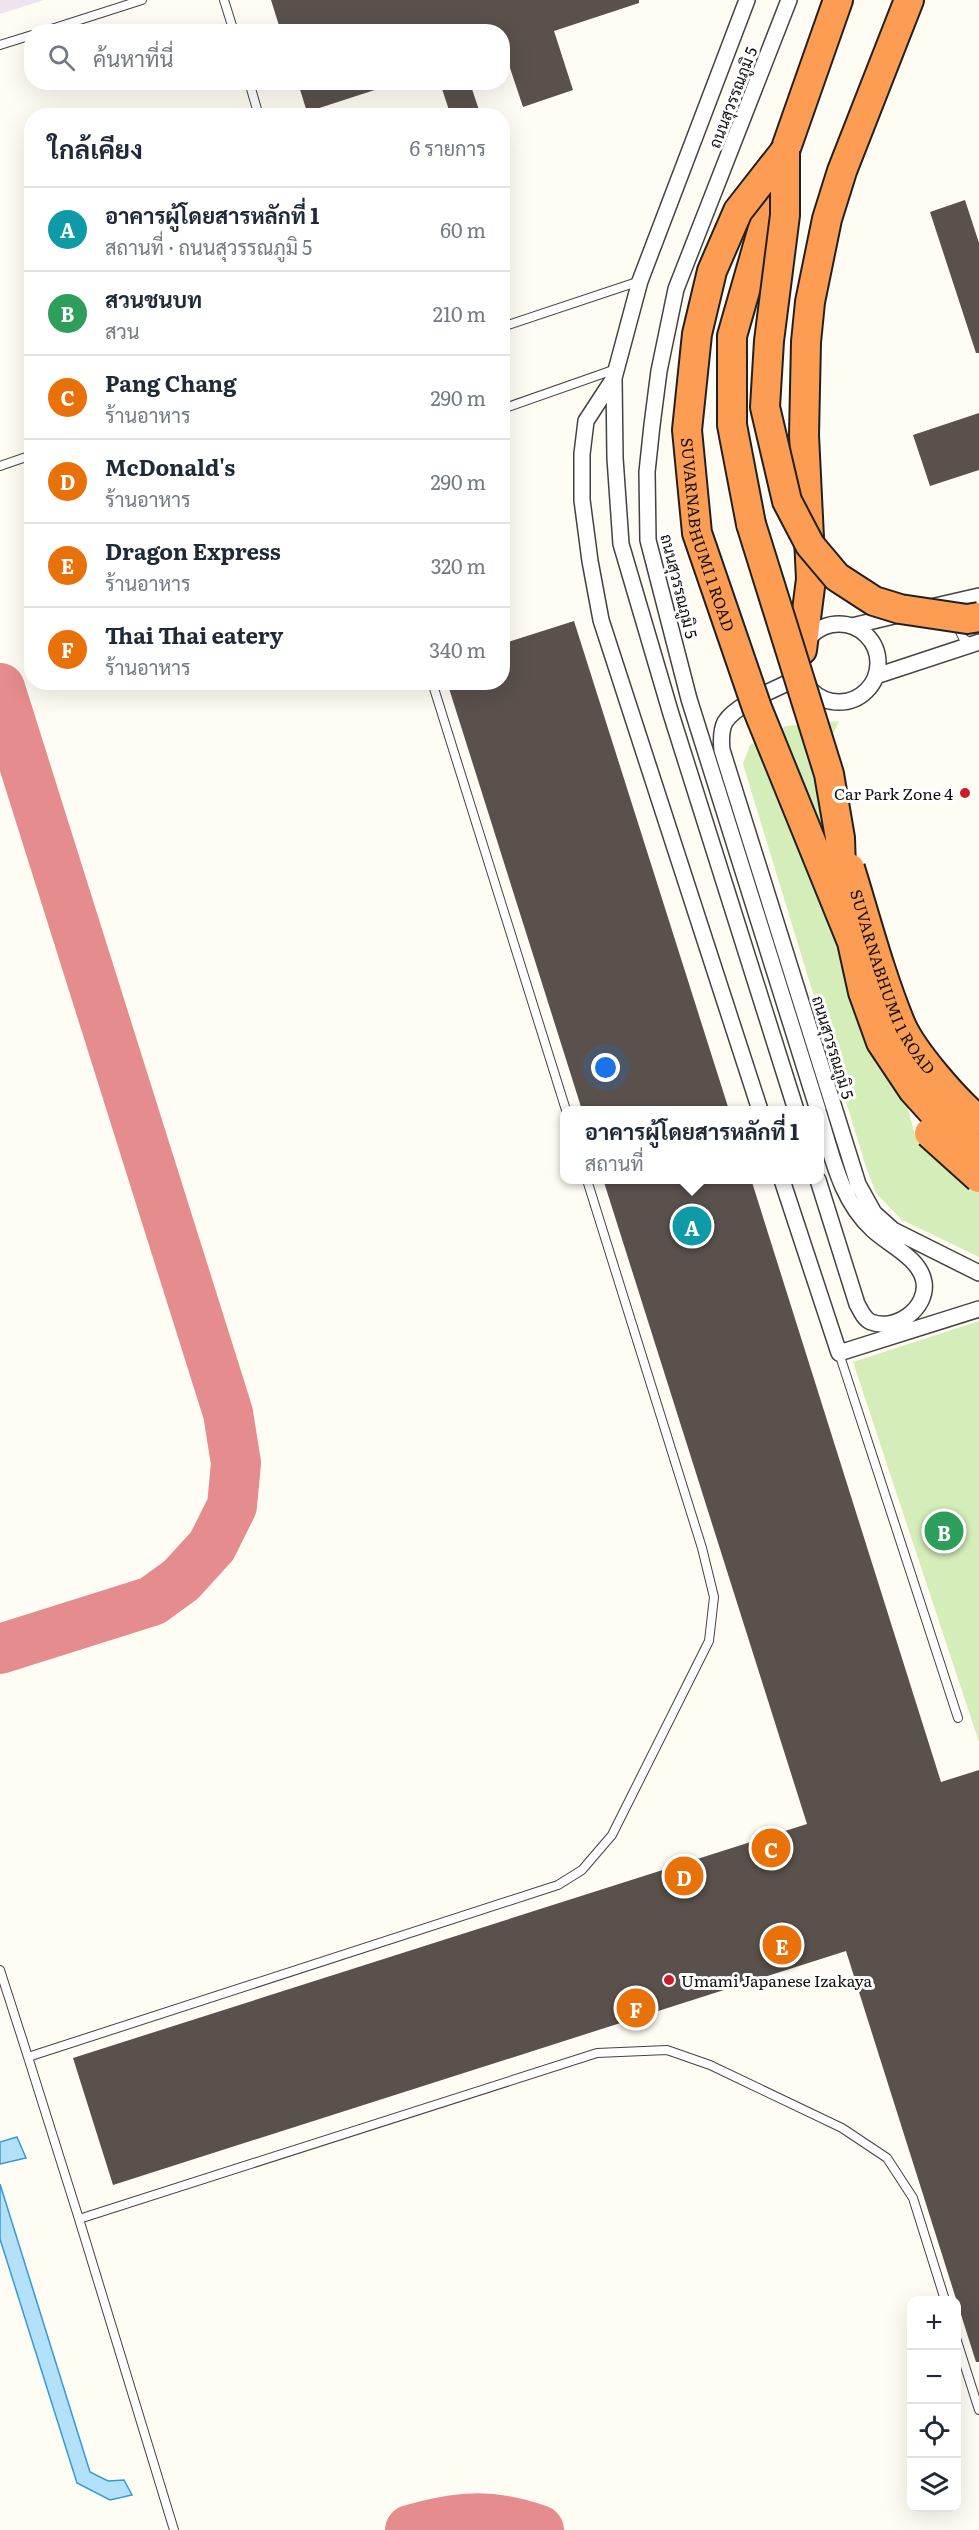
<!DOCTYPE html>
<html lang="th">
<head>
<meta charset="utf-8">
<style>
	:root { --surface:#fff; --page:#f2f2f3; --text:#1f2937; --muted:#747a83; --line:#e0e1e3; --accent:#cb1d29 }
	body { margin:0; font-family:Literata,Sarabun,serif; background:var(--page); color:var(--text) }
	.controls { position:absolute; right:18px; bottom:18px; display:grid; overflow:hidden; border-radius:12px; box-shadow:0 6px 24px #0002 }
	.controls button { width:54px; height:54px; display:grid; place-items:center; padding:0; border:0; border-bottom:2px solid var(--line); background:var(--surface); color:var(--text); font:30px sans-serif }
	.you { position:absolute; left:606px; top:1068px; width:21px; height:21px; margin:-15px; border:4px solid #fff; border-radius:50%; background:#1a73e8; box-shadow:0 0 0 9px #1a73e833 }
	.badge { display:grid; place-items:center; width:39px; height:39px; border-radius:50%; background:var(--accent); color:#fff; font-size:20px; font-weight:700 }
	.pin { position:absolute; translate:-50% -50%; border:3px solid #fff; box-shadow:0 2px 6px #0006 }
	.popup { position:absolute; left:560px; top:1106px; width:264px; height:78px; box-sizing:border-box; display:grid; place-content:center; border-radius:12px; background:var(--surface); filter:drop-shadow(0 2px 4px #0005); font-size:20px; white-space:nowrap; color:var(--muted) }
	.popup b { font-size:22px; color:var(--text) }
	.popup::after { content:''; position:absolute; left:50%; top:100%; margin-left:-12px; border:12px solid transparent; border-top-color:var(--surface) }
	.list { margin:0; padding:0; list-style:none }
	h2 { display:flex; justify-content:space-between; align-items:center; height:78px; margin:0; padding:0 24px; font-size:26px }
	h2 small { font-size:20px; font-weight:400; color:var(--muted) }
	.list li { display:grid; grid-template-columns:39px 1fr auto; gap:18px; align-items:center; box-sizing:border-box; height:84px; padding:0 24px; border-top:2px solid var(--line) }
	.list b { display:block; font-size:22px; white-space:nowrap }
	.list p { margin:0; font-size:20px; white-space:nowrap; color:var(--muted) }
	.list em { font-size:20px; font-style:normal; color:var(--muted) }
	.icon { flex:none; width:33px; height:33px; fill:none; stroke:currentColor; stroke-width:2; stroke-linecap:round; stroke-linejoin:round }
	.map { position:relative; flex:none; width:979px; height:2530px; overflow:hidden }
	.search { position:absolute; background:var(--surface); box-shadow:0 6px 24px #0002; left:24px; top:24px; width:486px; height:66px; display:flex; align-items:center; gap:15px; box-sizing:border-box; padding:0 21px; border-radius:24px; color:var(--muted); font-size:22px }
	.panel { position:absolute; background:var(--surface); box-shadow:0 6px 24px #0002; left:24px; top:108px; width:486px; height:582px; border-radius:24px }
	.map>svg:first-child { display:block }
</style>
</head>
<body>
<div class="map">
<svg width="979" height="2530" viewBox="0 0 979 2530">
	<rect width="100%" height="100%" fill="#fffcf3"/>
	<path fill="#ede4ef" d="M0,0H44L0,14Z"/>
	<path fill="#d5edb9" d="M839,721L816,770L915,1135L979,1130V1257L902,1220L876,1193L866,1167L743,764L750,745L786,726Z
		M979,1321V1742L853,1362Z"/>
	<path fill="#b4e1fa" stroke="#369ad6" stroke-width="1.5" d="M17,2137L26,2158L0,2164V2142Z
		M0,2184L90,2472L108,2481L124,2480L132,2495L110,2500L77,2483L0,2239Z"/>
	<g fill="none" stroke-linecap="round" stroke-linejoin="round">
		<path stroke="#e58c8e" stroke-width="50" d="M0,688L228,1413L236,1463L232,1506L212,1546L181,1580L152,1601L0,1649
			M410,2530C456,2516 493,2513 539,2530"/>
	</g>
	<path fill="#5a514c" d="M271,0H639V3L554,31L573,90L523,107L502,44V32H281Z
		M298,83H387V86L307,112Z
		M440,83H470L481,116H451Z
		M965,200L979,243V353H976L930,212Z
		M979,413V470L930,486L913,435Z
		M574,621L729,1110H582L447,682H502V644Z
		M603,1179H751L941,1782L979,1770V2362H976L846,1951L113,2185L73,2058L807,1824Z"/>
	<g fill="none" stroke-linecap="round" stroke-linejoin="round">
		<defs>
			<path id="lane" d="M224,0L234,32
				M42,32L142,0
				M0,45L32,35
				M249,82L259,116
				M502,327L640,281
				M502,409L616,369
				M0,466L32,455
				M956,623L963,638L972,644
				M432,682L566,1110
				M839,1353L958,1718
				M0,1970L28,2057
				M79,2219L28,2057L558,1885L582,1870L612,1835L709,1641L714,1597L702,1548L587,1180
				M956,2338L979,2410
				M174,2530L79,2219L597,2053L667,2050L710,2065L842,2128L887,2158L913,2198L945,2300"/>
			<path id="street" d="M747,0L640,281L614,378L615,458L621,544L671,714L796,1110
				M789,0L676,289L659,371L652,425L647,472L648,540L689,699L818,1110
				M614,378L586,421L582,454V500L590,561L601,620L760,1110
				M931,607L979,596
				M800 663a39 39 0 1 1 78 0a39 39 0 1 1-78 0Z
				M852,626L902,614
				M802,676C781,687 737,703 725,722C721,730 721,740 722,750L858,1184L874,1213L893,1230L979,1273
				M876,676L979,642
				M782,1180L839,1353L979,1309
				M818,1180L857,1304C861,1311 864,1319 871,1322C896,1332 928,1308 924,1282C920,1258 889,1245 873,1230C840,1200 832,1155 819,1114"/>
			<path id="highway" d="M751,524L732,425V336L785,151L838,0
				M802,650L811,579L804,435L806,342L810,302L827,219L842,171L909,0"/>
		</defs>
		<use href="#lane" stroke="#434343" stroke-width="10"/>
		<use href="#street" stroke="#434343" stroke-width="18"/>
		<use href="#highway" stroke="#212121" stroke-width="32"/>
		<use href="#lane" stroke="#fff" stroke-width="8"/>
		<use href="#street" stroke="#fff" stroke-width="15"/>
		<use href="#highway" stroke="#fd9d53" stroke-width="28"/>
		<defs>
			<g id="highway-bridge">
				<path id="s1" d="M785,151L738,211L712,271L697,334L687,430L697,533L757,708L852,942L863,992L881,1042L913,1090L951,1132L979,1151"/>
				<path d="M785,151V215L769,341L765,407L787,501L810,545L837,577L874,601L900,609L967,619L979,617"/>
				<path d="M751,524L829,774L840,838L842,899"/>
				<path id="s2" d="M850,868C866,920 880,974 901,1025C913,1052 956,1102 979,1120"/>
				<path d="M929,1133L979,1178"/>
			</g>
		</defs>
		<use href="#highway-bridge" stroke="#212121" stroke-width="32" stroke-linecap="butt"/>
		<use href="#highway-bridge" stroke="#fd9d53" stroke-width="28"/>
	</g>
	<g fill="#cb1d29" stroke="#fff" stroke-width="2">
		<circle cx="965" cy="793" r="6"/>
		<circle cx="669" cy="1980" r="6"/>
	</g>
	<g text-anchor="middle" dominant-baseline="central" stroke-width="6" stroke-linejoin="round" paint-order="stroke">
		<g font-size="16" fill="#101010" stroke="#fff">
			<text transform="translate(732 97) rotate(-69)">ถนนสุวรรณภูมิ 5</text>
			<text stroke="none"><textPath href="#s1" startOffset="410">SUVARNABHUMI 1 ROAD</textPath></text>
			<text transform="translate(680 586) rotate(76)">ถนนสุวรรณภูมิ 5</text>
			<text stroke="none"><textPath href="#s2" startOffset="122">SUVARNABHUMI 1 ROAD</textPath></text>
			<text transform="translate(834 1047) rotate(73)">ถนนสุวรรณภูมิ 5</text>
		</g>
		<g font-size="16" fill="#101010" stroke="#fff" text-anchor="end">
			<text x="953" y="793">Car Park Zone 4</text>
			<text x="681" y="1980" text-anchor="start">Umami Japanese Izakaya</text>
		</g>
	</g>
</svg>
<div class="controls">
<button>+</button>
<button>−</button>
<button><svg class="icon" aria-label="locate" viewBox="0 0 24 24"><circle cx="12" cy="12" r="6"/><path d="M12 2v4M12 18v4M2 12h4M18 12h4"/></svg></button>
<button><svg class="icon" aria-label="layers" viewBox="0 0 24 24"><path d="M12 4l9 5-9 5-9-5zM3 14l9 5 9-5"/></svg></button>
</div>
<div class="you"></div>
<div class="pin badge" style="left:692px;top:1226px;background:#0f9aa8">A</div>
<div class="popup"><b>อาคารผู้โดยสารหลักที่ 1</b>สถานที่</div>
<div class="pin badge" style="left:944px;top:1531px;background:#2e9e5b">B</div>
<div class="pin badge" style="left:771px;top:1848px;background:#e8710a">C</div>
<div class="pin badge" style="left:684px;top:1876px;background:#e8710a">D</div>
<div class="pin badge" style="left:782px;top:1945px;background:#e8710a">E</div>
<div class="pin badge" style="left:636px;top:2008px;background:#e8710a">F</div>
<div class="search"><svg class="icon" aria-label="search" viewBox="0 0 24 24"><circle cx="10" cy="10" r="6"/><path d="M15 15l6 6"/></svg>ค้นหาที่นี่</div>
<section class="panel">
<h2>ใกล้เคียง<small>6 รายการ</small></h2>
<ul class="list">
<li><span class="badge" style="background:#0f9aa8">A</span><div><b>อาคารผู้โดยสารหลักที่ 1</b><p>สถานที่ · ถนนสุวรรณภูมิ 5</p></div><em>60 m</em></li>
<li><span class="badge" style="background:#2e9e5b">B</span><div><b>สวนชนบท</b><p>สวน</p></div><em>210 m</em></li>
<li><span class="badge" style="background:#e8710a">C</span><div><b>Pang Chang</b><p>ร้านอาหาร</p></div><em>290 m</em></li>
<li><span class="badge" style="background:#e8710a">D</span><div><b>McDonald's</b><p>ร้านอาหาร</p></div><em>290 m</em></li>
<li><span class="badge" style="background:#e8710a">E</span><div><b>Dragon Express</b><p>ร้านอาหาร</p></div><em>320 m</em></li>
<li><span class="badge" style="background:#e8710a">F</span><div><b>Thai Thai eatery</b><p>ร้านอาหาร</p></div><em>340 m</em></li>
</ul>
</section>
</div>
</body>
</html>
